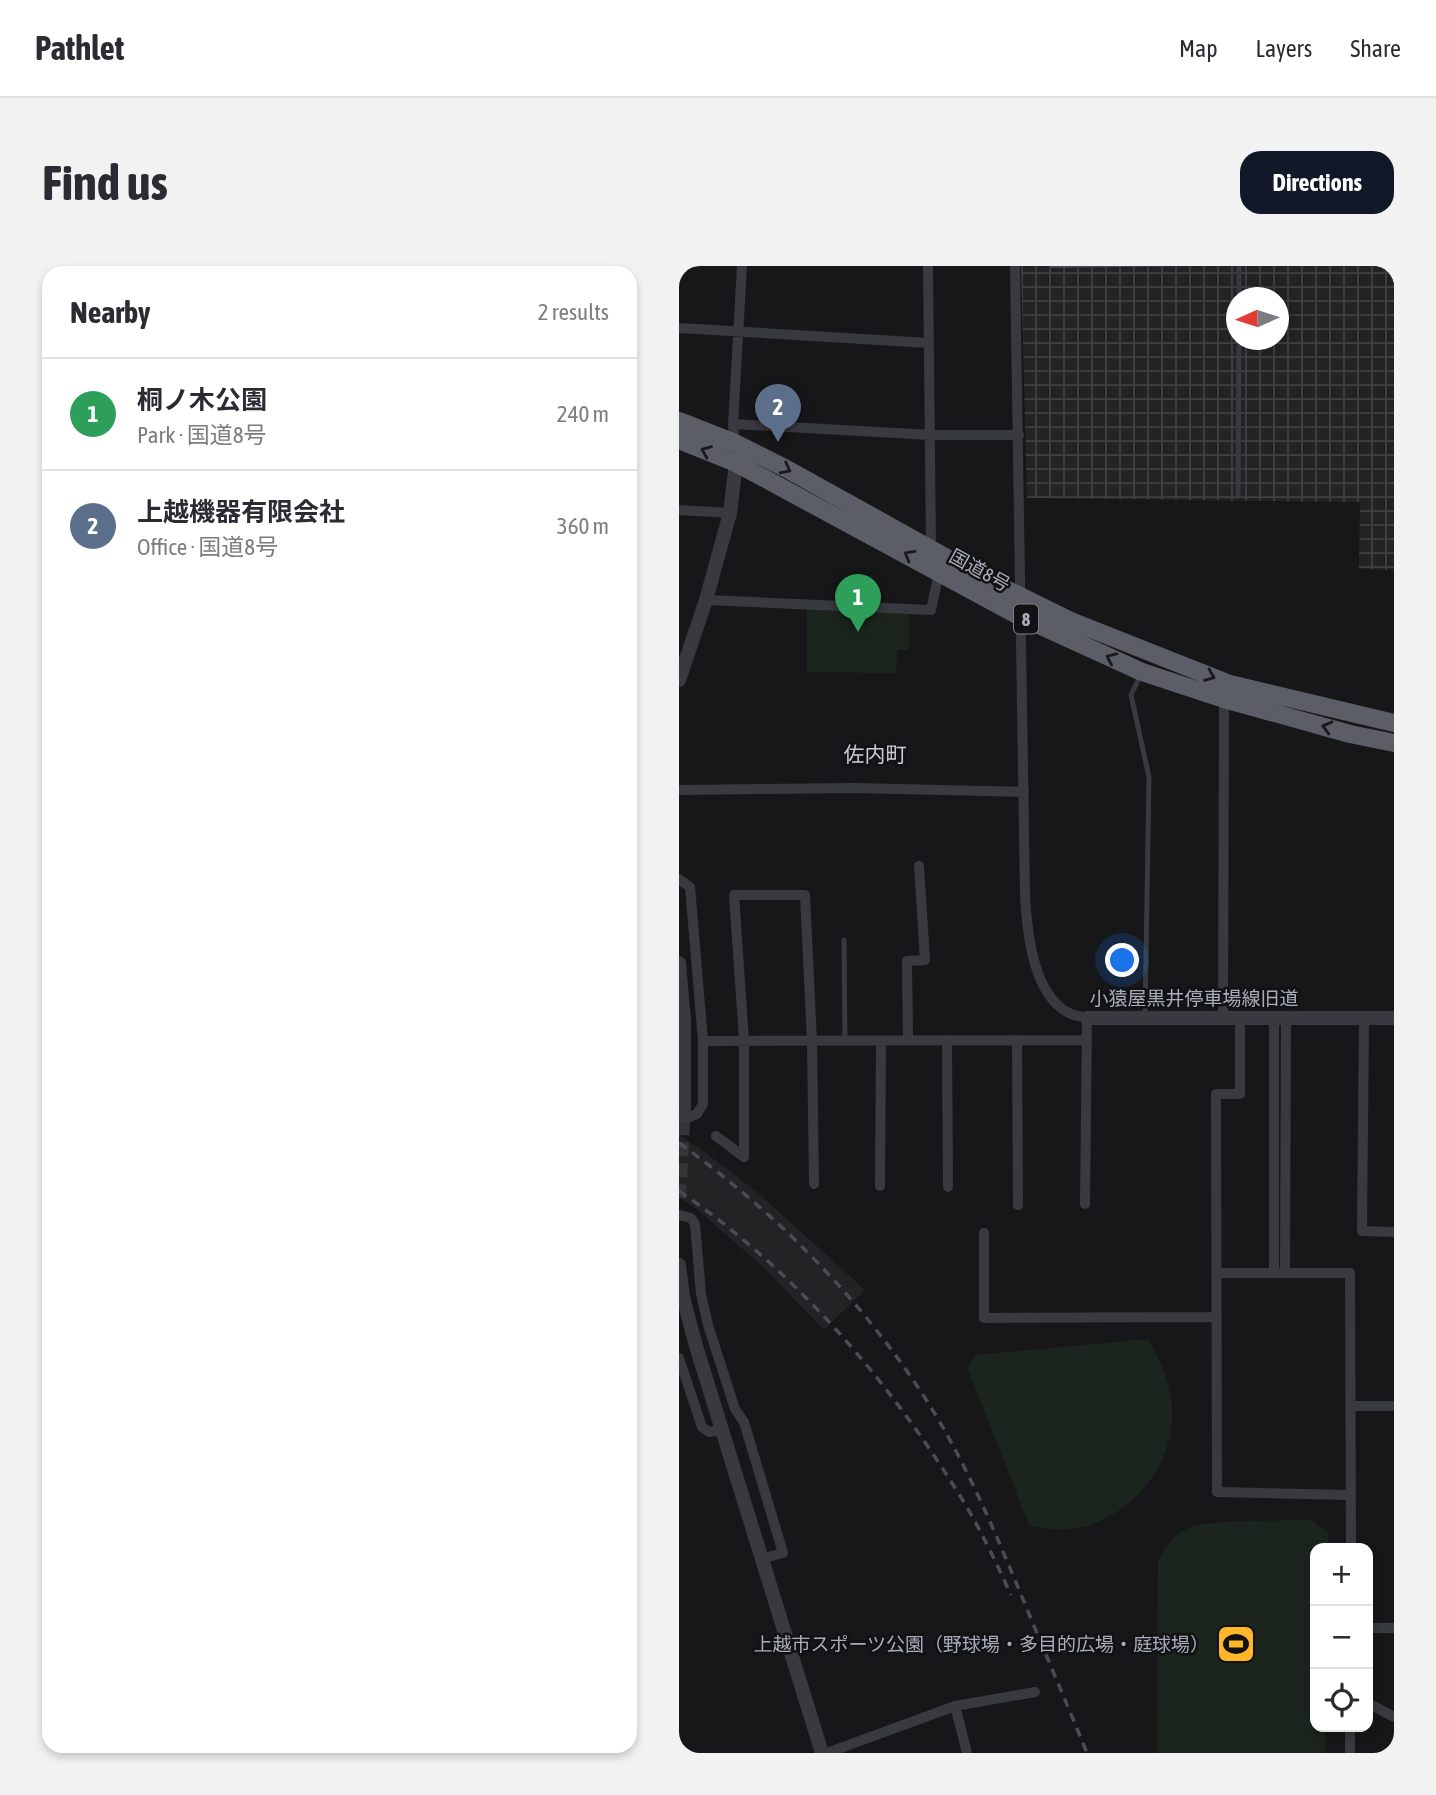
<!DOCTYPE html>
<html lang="en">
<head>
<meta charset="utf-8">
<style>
	:root { --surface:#fff; --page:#f2f2f3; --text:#2b2b33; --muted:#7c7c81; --line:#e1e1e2; --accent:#111827 }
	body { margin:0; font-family:"Asap Condensed","Noto Sans JP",sans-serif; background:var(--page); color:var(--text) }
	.controls { position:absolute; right:21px; bottom:21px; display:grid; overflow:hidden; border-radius:14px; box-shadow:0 4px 10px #0003 }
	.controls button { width:63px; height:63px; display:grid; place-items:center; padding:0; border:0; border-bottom:2px solid var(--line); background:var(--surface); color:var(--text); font:35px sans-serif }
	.compass { position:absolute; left:547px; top:21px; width:63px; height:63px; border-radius:50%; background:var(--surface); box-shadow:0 4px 10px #0003; rotate:267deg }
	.you { position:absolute; left:444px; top:695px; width:24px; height:24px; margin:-18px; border:5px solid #fff; border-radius:50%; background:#1a73e8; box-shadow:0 0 0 10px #1a73e833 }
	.badge { display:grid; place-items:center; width:46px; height:46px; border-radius:50%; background:var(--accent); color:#fff; font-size:23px; font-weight:700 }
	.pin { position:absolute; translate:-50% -58px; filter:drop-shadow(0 2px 4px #0008) }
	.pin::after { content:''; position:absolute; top:37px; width:24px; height:21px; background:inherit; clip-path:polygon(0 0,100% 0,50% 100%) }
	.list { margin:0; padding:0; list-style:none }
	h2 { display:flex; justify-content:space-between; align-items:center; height:91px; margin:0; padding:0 28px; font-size:30px }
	h2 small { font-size:23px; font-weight:400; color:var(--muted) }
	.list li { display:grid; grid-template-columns:46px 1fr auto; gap:21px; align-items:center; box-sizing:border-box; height:112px; padding:0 28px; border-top:2px solid var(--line) }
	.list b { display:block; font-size:26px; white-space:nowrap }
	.list p { margin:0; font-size:23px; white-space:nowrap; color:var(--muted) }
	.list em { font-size:23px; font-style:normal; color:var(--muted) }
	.icon { flex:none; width:38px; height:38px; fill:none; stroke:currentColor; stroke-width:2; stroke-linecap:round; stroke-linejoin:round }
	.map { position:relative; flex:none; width:715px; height:1487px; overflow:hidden; border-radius:21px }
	header { display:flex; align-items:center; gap:42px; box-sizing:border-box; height:98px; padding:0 35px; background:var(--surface); border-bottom:2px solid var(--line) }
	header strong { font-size:33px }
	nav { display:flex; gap:38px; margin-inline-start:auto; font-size:24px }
	.intro { display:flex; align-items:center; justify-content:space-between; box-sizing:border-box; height:168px; padding:0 42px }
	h1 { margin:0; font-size:49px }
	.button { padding:18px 32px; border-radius:21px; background:var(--accent); color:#fff; font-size:24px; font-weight:700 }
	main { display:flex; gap:42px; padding:0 42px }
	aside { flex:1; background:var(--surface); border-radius:21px; box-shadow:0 4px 10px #0003 }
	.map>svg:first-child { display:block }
</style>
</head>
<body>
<header>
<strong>Pathlet</strong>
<nav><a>Map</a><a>Layers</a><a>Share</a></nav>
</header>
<div class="intro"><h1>Find us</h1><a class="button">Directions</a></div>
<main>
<aside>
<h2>Nearby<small>2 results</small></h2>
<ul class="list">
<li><span class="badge" style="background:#2e9e5b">1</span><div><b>桐ノ木公園</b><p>Park · 国道8号</p></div><em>240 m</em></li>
<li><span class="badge" style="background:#5c6f8a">2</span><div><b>上越機器有限会社</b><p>Office · 国道8号</p></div><em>360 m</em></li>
</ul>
</aside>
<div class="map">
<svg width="715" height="1487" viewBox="0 0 715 1487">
	<defs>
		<pattern id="industrial-grid" width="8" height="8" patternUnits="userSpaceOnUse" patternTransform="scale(1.75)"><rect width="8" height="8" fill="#232326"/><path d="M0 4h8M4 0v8" fill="none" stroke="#404043"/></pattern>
	</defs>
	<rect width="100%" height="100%" fill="#171719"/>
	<path fill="#232326" d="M0,869L24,885L77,925L186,1024L145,1064L84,1001L20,945L0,931Z"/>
	<path fill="url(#industrial-grid)" fill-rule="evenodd" d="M342,0H715V304L680,303L681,236L348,232ZM558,32H600V74H558Z"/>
	<path fill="#1c251d" d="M128,343L230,348V384H218L217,407L128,406Z
		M469,1073C483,1097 495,1125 493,1154C489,1222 419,1281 350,1259L289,1103L296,1089Z
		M632,1254L649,1267V1282H636V1461H646V1487H478L479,1295C485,1282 494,1270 507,1263C526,1253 606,1255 632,1254Z"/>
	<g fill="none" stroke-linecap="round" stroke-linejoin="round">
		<path stroke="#343539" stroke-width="14" stroke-dasharray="14 7" stroke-linecap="butt" d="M0,932L5,839"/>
		<path stroke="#393a40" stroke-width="5" d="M560,32V0
			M559,229L560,74
			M462,408L452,429L470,511L466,752
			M165,674L166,775"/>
		<path stroke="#393a40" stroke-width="10" d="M249,0L252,282
			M336,0L346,629C348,664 353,719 382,742C390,749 399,750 408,752L406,938
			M0,62L250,77
			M54,158L252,169H340
			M56,181L54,158L63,0
			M0,244L51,247
			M27,334L252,344L260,306
			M0,524L175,522L345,526
			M0,613L11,621L24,775V838L18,848L8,852L0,850
			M544,752L545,433
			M561,752V828H537L538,1226L672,1229
			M595,752V1006
			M685,752L683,965L715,966
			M229,774L228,695L246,694L240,600
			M268,774L269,921
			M338,774L339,939
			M24,775L407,774
			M37,870L65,891V774L55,629H126L133,775L135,918
			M201,920L202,775
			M0,949L12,952L16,958L22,1028L29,1059L56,1143L65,1156L104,1287L82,1293
			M305,967V1052L537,1051
			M606,1006L607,752
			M538,1007H671L672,1282
			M0,1092L23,1161L30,1166L42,1164
			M672,1140H715
			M689,1362H715
			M689,1437L715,1451
			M276,1440L288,1487
			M148,1487L276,1440L356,1426
			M671,1487V1461"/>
		<path stroke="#393a40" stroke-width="14" d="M0,414L27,334L51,247L57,197
			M0,697L5,755V839
			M408,752H715
			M0,999L4,1031L17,1080L143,1487"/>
		<path stroke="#5b5e67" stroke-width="18" d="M0,155L56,177L106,202L304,312L392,355L551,418L715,457
			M0,174L57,197L340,350L463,406L545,433L671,468L715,477"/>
		<path stroke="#4a4c54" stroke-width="3.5" stroke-dasharray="9 7" stroke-linecap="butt" d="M0,877C98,947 183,1034 248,1135C286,1195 314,1261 341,1326C363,1380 386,1433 408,1487
			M0,925C112,1001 207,1111 278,1225C299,1258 316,1294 332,1329"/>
	</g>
	<path fill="#48494e" d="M372,0H509L372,2Z"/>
	<defs><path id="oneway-chevron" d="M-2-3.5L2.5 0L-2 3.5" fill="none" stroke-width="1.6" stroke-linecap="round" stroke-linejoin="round" transform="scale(1.75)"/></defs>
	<g stroke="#191a1c">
		<use href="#oneway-chevron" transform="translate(27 185) rotate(-158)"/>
		<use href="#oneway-chevron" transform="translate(107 203) rotate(27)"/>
		<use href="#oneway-chevron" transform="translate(230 289) rotate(-150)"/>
		<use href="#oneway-chevron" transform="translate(432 392) rotate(-155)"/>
		<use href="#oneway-chevron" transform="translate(531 410) rotate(22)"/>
		<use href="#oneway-chevron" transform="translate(648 461) rotate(-165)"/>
	</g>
	<defs>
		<symbol id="stadium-square" viewBox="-11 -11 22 22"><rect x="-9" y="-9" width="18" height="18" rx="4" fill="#ffb629" stroke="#121214"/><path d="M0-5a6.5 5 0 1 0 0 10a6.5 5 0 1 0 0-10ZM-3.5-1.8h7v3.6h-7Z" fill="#111"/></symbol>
	</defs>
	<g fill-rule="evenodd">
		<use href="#stadium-square" x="535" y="1356" width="44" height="44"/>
	</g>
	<g text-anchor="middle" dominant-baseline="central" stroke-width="5" stroke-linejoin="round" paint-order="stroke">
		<rect fill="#121214" stroke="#7b7e88" stroke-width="2" x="335" y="338.5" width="24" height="29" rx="5"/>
		<g font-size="18" font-weight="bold" fill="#a8adba">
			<text x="347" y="353">8</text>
		</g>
		<g font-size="19" fill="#a8adba" stroke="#121214">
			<text transform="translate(301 304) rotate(29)">国道8号</text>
			<text x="515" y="732">小猿屋黒井停車場線旧道</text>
		</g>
		<g font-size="19" fill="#a8adba" stroke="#121214" text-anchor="end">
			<text x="530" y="1378">上越市スポーツ公園（野球場・多目的広場・庭球場）</text>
		</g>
		<g font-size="21" fill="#c9ccd6" stroke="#121214">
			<text x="196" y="488">佐内町</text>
		</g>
	</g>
</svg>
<div class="controls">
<button>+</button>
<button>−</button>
<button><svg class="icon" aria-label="locate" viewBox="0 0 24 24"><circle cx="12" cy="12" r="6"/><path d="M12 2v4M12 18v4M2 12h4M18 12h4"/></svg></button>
</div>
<svg class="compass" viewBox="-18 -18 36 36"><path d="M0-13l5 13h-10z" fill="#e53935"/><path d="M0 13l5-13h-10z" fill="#7c7c81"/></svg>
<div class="you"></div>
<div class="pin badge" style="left:179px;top:366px;background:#2e9e5b">1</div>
<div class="pin badge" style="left:99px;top:176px;background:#5c6f8a">2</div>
</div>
</main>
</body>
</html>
